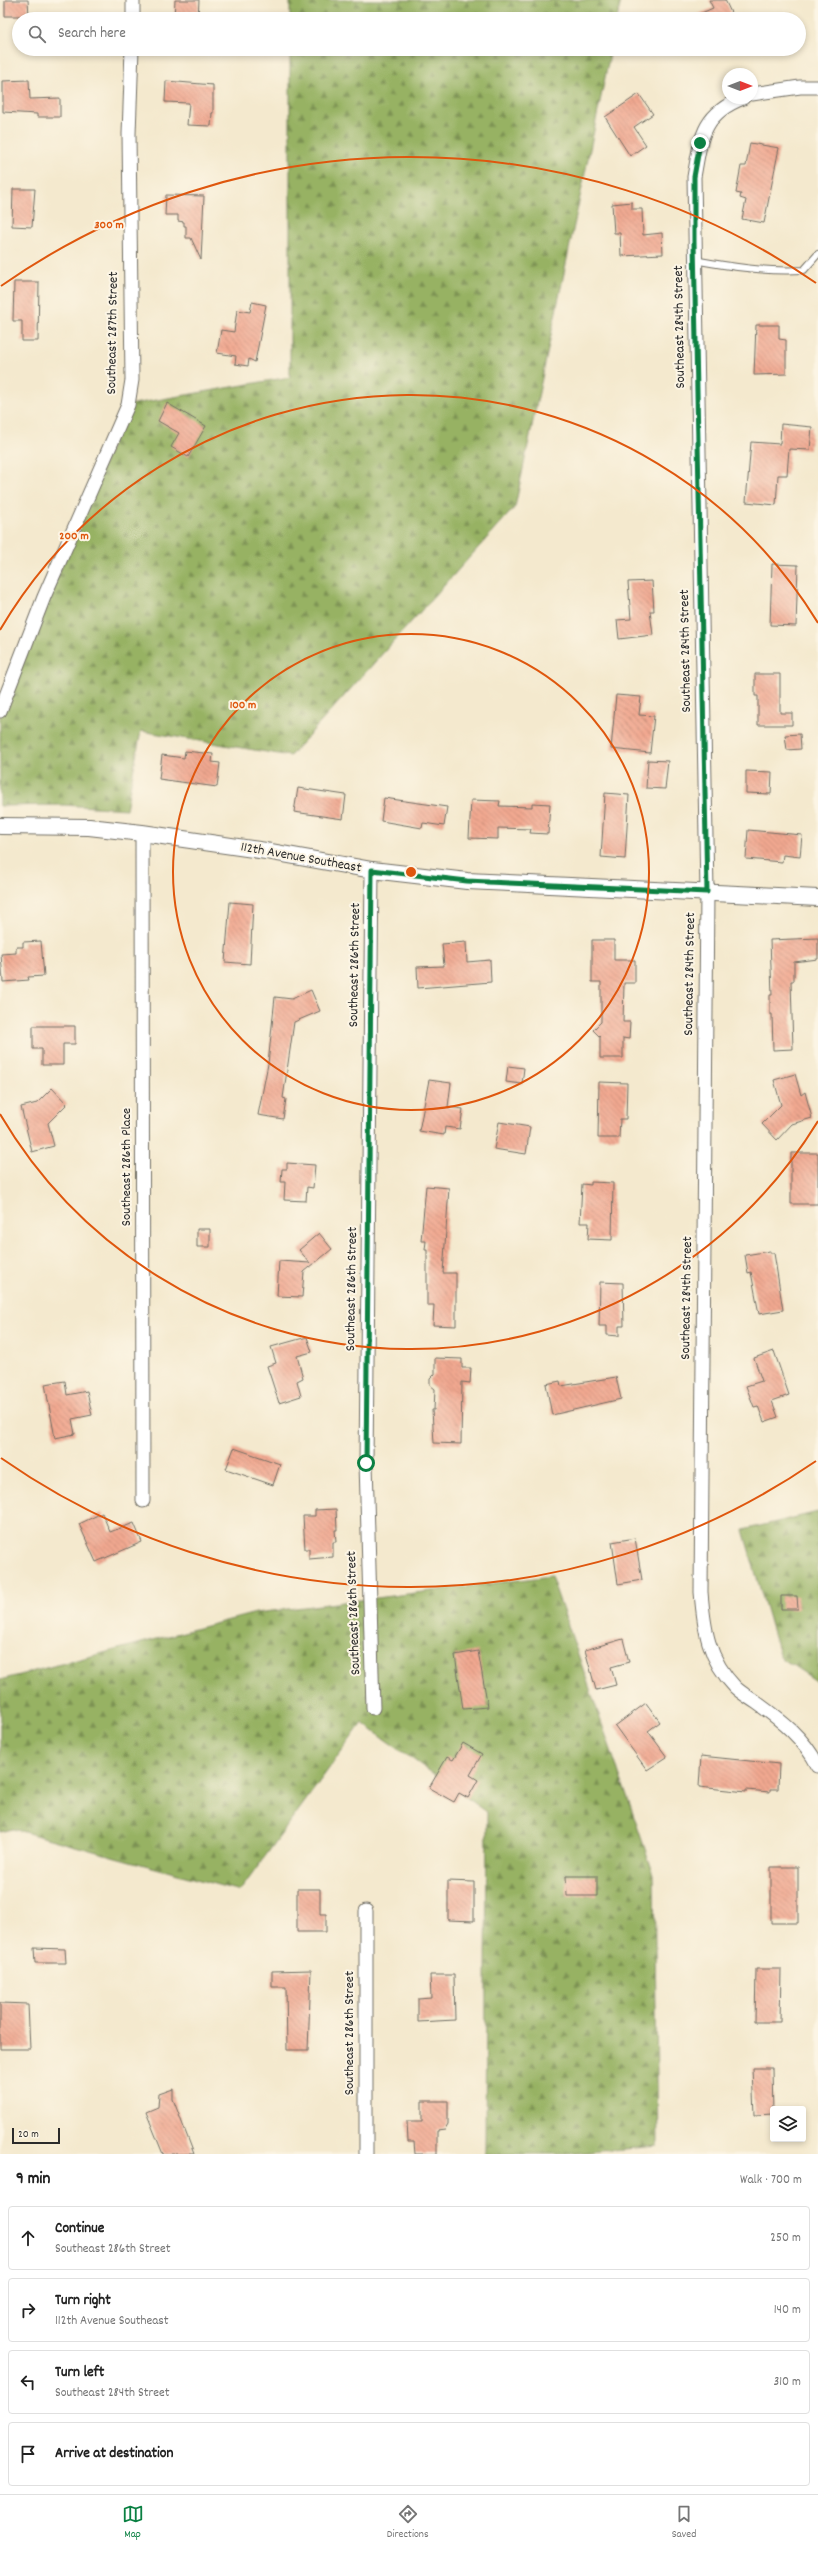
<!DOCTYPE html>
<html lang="en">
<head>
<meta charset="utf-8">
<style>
	:root { --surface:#fff; --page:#f6f6f6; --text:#222; --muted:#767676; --line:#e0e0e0; --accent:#0b8043 }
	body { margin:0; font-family:Dekko,sans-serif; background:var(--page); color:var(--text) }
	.controls { position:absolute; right:12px; bottom:12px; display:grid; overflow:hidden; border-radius:4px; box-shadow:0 2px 6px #0003 }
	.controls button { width:36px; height:36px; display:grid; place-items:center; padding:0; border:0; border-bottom:1px solid var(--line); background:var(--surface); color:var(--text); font:20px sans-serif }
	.compass { position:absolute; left:722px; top:68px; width:36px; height:36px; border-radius:50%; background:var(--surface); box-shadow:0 2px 6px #0003; rotate:90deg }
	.scale { position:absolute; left:12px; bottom:10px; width:48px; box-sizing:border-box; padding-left:4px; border:2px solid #2b2b2b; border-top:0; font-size:11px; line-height:14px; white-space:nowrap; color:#2b2b2b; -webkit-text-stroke:3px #fcf5e5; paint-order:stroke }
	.stop { position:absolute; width:12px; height:12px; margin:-9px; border:3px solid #0b8043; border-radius:50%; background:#fff }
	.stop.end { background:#0b8043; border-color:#fff; box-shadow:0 1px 4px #0008 }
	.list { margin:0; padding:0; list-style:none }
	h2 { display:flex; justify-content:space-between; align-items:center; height:52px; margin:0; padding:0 16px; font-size:17px }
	h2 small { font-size:13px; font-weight:400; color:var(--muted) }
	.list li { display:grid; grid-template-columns:26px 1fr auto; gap:12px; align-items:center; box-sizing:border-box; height:64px; margin:0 8px 8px; padding:0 8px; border:1px solid var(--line); border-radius:4px }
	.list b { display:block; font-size:15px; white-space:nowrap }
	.list p { margin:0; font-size:13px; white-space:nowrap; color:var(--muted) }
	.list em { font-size:13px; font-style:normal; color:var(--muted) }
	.icon { flex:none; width:22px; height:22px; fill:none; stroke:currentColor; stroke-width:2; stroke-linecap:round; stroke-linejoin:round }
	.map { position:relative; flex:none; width:818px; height:2154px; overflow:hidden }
	.search { position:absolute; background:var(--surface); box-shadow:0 2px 6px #0003; left:12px; right:12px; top:12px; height:44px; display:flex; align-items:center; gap:10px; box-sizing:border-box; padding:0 14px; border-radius:22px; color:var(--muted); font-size:15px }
	.sheet { height:340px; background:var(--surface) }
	nav { display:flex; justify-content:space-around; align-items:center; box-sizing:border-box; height:56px; border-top:1px solid var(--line); background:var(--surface); font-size:11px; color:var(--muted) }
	nav a { display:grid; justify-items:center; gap:2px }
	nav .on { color:var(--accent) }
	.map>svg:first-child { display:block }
</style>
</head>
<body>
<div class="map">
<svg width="818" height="2154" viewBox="0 0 818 2154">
	<defs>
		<pattern id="forest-firs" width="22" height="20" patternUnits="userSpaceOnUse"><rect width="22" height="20" fill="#97b263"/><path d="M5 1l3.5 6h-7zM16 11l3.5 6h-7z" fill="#7b9152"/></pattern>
		<pattern id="building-back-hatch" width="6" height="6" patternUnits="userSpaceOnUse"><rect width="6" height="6" fill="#f1a890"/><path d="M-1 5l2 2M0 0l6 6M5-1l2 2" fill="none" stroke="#c38976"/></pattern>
	</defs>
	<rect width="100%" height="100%" fill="#fcf5e5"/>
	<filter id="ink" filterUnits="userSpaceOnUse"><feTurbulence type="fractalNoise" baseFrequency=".025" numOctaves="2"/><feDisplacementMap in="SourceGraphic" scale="8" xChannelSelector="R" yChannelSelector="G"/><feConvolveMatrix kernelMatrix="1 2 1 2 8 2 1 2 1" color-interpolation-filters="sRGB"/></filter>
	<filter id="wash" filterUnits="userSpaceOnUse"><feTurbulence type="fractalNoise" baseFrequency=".012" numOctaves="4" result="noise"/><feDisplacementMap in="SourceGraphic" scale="16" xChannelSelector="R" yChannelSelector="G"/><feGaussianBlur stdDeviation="0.9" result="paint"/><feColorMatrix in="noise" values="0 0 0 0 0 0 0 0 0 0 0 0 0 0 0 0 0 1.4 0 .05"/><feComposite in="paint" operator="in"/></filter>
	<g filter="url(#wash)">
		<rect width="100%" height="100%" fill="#f4e9ce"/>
		<path fill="url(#forest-firs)" stroke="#616e47" d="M290,0H621L617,19H290Z
			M290,49H611L515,507L290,756L141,731L126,809L63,805L0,806V717L128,405L290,377Z
			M818,1512V1682L780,1657L743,1530Z
			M551,1576L654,1875L658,2146L567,2154H485L487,1812L362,1723L240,1891L13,1829L0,1832V1680L256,1613Z"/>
		<g id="blocks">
			<path fill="url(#building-back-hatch)" d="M5,0H28L29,16H5Z
				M175,0H199L198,19H174Z
				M709,0H725L734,19H688L713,8Z
				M29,80L30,99L60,98V117H37V114L3,112V81Z
				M166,81L213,85V113H212L211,126L187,125L189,103L165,102Z
				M639,94L653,114L634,127L646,145L630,156L605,117Z
				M750,143L779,148L764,223L742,219L746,200L740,198L741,194L736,193L741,166H746Z
				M13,189H35L32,227L12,226Z
				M166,195L204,196L201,260L191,238H186V226H184V222L178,221V215H165Z
				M632,202V209H642L643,235L662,233L663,254L621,256L620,233H614L612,204Z
				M14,282H39L38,341H22V321H13Z
				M252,302L266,305L255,362L249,359L248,366L235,364L236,356L217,353L221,330L234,332L237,310L250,312Z
				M756,325H779V339L786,340V374L754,375Z
				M167,403L206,426L188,457L171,447L179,433L158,421Z
				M781,424L812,427L810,450L789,449L787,475H778L776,505L746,502L751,442L780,444Z
				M772,564L798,565L796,626L770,625Z
				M652,581L654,611H650L653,635L619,639L617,620L631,619L628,582Z
				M755,674H780V713H792V725H758V696H755Z
				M616,695L641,697L639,715L654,716L650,753L611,749Z
				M800,734L801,749L787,750L785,735Z
				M185,751L213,754L212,762L220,763L217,787L159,779L162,755L184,758Z
				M648,760L668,761L665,789L646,788Z
				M746,771L772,772L771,794L746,793Z
				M298,788L346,795L343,819L294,812Z
				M605,793L629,795L625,859L601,857Z
				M384,798L447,807L444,826L423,823L422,828L381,821Z
				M471,800L500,801L499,806L532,807V803L550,804L548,834L530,833L531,829L498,828V839L469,838Z
				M748,830L802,835L800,857L783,855L782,862L746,859Z
				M230,902L253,904L250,964L225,962Z
				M818,938V959L794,962V981H791L793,1049L773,1050L772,1014H770V995H772L770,940Z
				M592,940H614V960H635V983H624L623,1022H630L629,1039L623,1038V1058H600V1037L593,1030L601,1022V982H592Z
				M41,941L44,976L28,977L29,980L3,982L1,954L16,953V947H23V942Z
				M466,942L467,962L490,960L491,982L418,988L417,967L444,966L442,944Z
				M311,990L320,1011L294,1022L283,1098L286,1099L283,1119L258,1115L268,1064L275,997L292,999Z
				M33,1026H75V1044H63V1065H42V1049H33Z
				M508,1066L524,1068L522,1084L506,1082Z
				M795,1074L801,1095L805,1092L812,1118L792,1124L777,1140L762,1124L781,1105L774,1080Z
				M429,1080L451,1083L448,1107L463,1109L460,1129L445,1127L444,1135L419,1131Z
				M599,1082L627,1083L626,1119H620L619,1138H598Z
				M52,1088L67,1104L48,1123L54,1146L32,1152L21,1107L37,1103Z
				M499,1122L530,1127L526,1154L494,1149Z
				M791,1153H818V1204H791Z
				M287,1163L315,1165L313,1188L307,1187L306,1201L284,1200L285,1182H281L282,1169H287Z
				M591,1182L613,1183L612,1240L588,1239L589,1223H580L582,1184L591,1185Z
				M426,1186L449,1188L443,1273H456V1326L433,1325L434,1305H427V1250H425L426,1241H421Z
				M197,1229H210V1247H197Z
				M319,1233L332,1249L304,1272L302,1297L277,1296L279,1261L310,1263L299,1250Z
				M770,1251V1253H774L783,1310L759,1314L751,1272L748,1273L745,1255Z
				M600,1282L623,1283L624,1326H619V1336L607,1335V1326H599Z
				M307,1337L312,1352L297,1356L303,1378L297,1381L301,1396L279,1403L267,1366L276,1363L271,1347Z
				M774,1351L789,1395L772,1401L778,1417L764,1422L758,1406L754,1407L746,1386L762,1381L754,1358Z
				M435,1358L462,1359V1368H471L470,1383L462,1382L461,1444L434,1443L432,1410H434L435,1389L430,1385V1379L435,1374Z
				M616,1377L621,1399L552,1415L546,1384L560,1381L561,1386Z
				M65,1381L67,1395L87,1391L92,1415L72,1419L75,1434L55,1438L45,1384Z
				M234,1448L280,1464L273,1485L226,1469Z
				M336,1509L337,1530H335L336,1542H333V1557L309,1559V1549H305L303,1516H315V1510Z
				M102,1513L110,1532L134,1523L142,1542L96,1562L79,1524Z
				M635,1538L642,1580L618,1584L612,1542Z
				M781,1596H797L798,1609H781Z
				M623,1639L629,1662L611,1667L616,1685L596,1690L585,1650Z
				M478,1651L488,1707L463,1709L455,1655Z
				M646,1703L660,1722L648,1731L667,1757L647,1770L615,1726Z
				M463,1743L482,1754L470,1775L478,1780L468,1798L459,1793L454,1802L429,1788L447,1757L453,1760Z
				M701,1756L779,1764L778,1789H770V1792L746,1790V1792L699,1787Z
				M771,1867H798V1923H771Z
				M566,1876H597V1896H567Z
				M448,1881L474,1882V1921L448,1920Z
				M297,1889H320V1914H326V1932H297Z
				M34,1948L65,1949L66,1963H35Z
				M756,1969H781L780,2022H755Z
				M311,1970L308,2050H287L286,1987H272V1971Z
				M430,1975H454L455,2020L418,2022V1999L431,1998Z
				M0,2003L28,2004L30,2049H0Z
				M752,2068H772L773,2114L754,2115Z
				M173,2089V2099L194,2154H163L146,2112L158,2107L159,2094Z
				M422,2101H448V2124L445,2129L437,2130V2154H415L414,2142H408L407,2121H422Z"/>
		</g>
	</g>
	<g filter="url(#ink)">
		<use href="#blocks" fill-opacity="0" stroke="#716e64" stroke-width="1"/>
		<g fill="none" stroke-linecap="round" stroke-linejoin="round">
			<defs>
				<path id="service" d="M694,260C732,267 766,272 804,270L818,254"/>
				<path id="minor" d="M133,19V0
					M752,94L800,87H818
					M743,98C702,114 701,138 694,177L707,892L701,1592C704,1629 708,1659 735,1687C741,1693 750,1698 757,1703C782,1721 804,1738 818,1766
					M0,711L44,597L128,405L132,380L129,134L132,49
					M142,833L143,1501
					M372,870L366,1463L373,1708
					M366,1911V2154"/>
				<path id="tertiary" d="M0,826L89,827L142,833L266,851L372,870L467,881L818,898"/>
			</defs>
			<use href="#service" stroke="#716e64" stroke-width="8"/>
			<use href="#minor" stroke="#716e64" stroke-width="15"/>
			<use href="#tertiary" stroke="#716e64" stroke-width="18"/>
			<use href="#service" stroke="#fff" stroke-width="6"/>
			<use href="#minor" stroke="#fff" stroke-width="13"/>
			<use href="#tertiary" stroke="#fff" stroke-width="16"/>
		</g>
	</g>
	<g fill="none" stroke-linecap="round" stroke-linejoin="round" filter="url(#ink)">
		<path stroke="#0b8043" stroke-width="5" d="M366,1463L372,870L467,881L707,892L694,242V177L700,143"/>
	</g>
	<g fill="none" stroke="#df570e" stroke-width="2">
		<circle cx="411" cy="872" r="238"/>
		<path d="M818 1121A477 477 0 0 1 0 1114M0 630A477 477 0 0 1 818 623"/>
		<path d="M816 1461A715 715 0 0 1 1 1458M1 286A715 715 0 0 1 816 283"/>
	</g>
	<g text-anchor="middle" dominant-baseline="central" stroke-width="4" stroke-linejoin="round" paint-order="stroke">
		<g font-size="14" fill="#2b2b2b" stroke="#fcf5e5">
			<text transform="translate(680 327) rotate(-91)">Southeast 284th Street</text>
			<text transform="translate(113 333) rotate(-89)">Southeast 287th Street</text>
			<text transform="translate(686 651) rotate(-91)">Southeast 284th Street</text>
			<text transform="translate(301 858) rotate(10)">112th Avenue Southeast</text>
			<text transform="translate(355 965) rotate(-89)">Southeast 286th Street</text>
			<text transform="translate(690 974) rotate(-89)">Southeast 284th Street</text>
			<text transform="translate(127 1167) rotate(-90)">Southeast 286th Place</text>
			<text transform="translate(352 1289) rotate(-89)">Southeast 286th Street</text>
			<text transform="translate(687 1298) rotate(-89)">Southeast 284th Street</text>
			<text transform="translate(354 1613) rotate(-92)">Southeast 286th Street</text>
			<text transform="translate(350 2033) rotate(-90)">Southeast 286th Street</text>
		</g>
	</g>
	<circle cx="411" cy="872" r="6" fill="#df570e" stroke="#fcf5e5" stroke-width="2"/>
	<g font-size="12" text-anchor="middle" font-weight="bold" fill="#df570e" stroke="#fcf5e5" stroke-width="4" stroke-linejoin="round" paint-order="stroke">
		<text x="109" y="228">300 m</text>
		<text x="74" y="539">200 m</text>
		<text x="243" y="708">100 m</text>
	</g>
</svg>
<div class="controls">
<button><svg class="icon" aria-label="layers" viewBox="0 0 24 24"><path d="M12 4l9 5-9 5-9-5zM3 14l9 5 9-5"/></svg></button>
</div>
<svg class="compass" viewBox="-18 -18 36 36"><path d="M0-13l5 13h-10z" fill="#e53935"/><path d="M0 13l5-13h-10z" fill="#767676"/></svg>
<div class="scale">20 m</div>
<div class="stop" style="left:366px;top:1463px"></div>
<div class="stop end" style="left:700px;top:143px"></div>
<div class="search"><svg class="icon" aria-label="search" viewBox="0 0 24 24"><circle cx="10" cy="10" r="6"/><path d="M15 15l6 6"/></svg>Search here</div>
</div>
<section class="sheet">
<h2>9 min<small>Walk · 700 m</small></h2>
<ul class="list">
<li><svg class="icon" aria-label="ahead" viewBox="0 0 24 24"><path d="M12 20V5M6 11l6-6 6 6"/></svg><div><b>Continue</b><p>Southeast 286th Street</p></div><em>250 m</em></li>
<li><svg class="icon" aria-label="right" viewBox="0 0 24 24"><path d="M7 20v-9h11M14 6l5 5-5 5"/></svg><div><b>Turn right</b><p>112th Avenue Southeast</p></div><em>140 m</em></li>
<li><svg class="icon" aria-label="left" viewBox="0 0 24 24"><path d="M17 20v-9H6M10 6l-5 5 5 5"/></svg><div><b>Turn left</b><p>Southeast 284th Street</p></div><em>310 m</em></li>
<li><svg class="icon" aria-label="arrive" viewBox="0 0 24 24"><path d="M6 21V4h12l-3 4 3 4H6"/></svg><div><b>Arrive at destination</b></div></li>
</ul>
</section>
<nav>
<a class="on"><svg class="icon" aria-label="map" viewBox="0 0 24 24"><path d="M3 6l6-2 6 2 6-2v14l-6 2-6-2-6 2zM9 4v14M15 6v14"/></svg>Map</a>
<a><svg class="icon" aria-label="directions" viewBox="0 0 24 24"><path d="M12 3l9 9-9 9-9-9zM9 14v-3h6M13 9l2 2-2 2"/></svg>Directions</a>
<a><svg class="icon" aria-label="saved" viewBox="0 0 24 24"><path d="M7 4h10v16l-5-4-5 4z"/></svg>Saved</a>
</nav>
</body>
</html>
